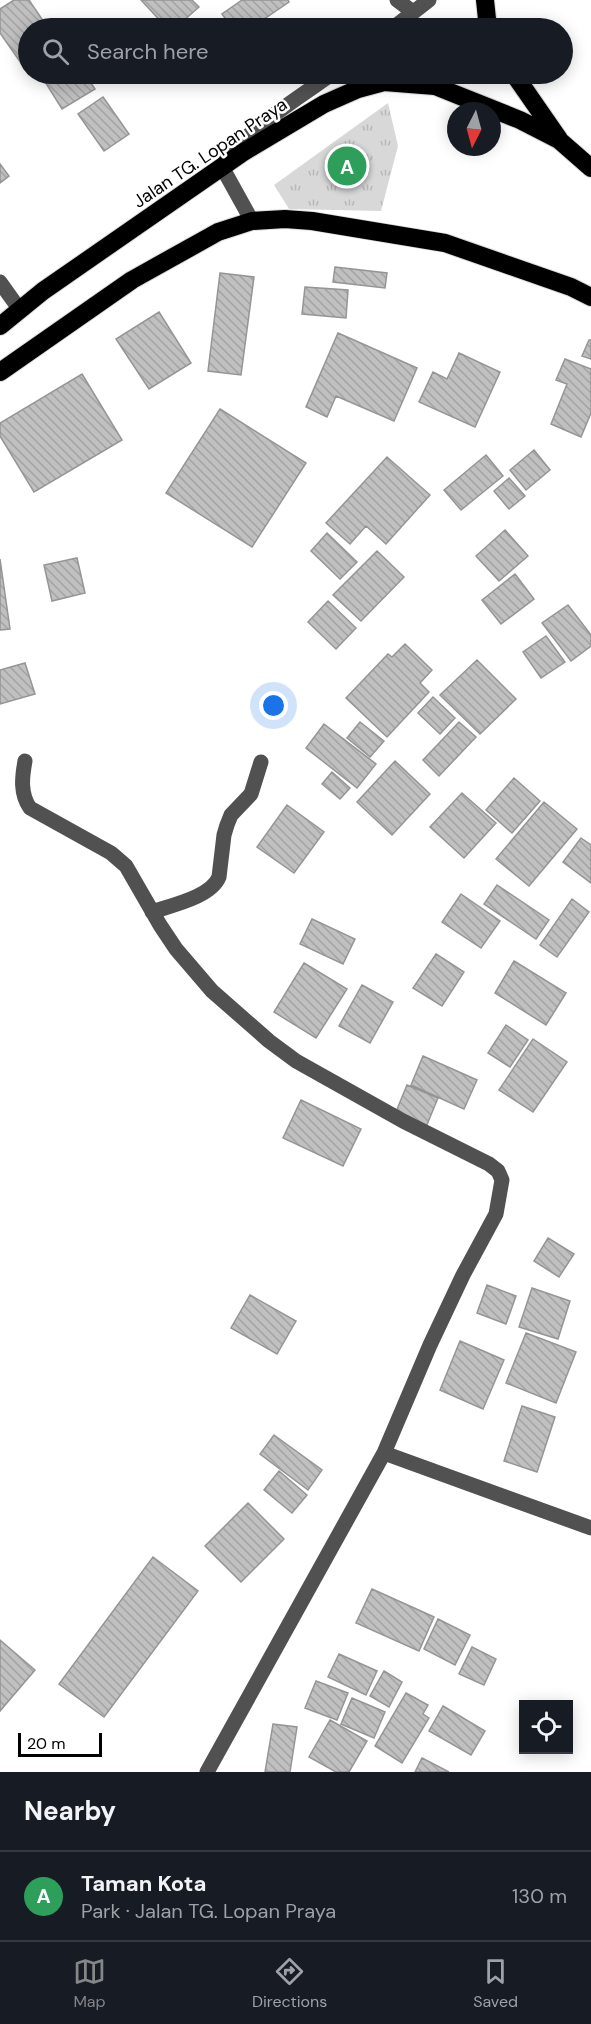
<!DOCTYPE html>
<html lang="en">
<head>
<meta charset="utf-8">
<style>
	:root { --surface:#171b24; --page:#20242c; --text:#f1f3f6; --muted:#9ea1a6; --line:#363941; --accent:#858687 }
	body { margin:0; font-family:"DM Sans",sans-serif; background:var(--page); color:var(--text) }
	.controls { position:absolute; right:18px; bottom:18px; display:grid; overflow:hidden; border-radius:0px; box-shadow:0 3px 15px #0003 }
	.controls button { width:54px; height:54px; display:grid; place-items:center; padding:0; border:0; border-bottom:2px solid var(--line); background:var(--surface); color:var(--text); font:30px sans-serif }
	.compass { position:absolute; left:447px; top:102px; width:54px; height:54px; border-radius:50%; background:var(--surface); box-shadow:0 3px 15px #0003; rotate:186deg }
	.scale { position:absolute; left:18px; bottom:15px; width:84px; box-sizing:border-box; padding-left:6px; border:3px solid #000; border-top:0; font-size:16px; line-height:21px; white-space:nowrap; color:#000; -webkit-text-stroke:4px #fff; paint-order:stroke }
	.you { position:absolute; left:274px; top:706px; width:21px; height:21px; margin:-15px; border:4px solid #fff; border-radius:50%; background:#1a73e8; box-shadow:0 0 0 9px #1a73e833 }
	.badge { display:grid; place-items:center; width:39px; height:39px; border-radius:50%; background:var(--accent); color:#fff; font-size:20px; font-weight:700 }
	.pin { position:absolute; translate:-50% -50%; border:3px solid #fff; box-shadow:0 2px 6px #0006 }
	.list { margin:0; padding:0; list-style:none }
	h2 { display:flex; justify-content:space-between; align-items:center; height:78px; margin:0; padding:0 24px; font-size:26px }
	h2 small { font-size:20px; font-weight:400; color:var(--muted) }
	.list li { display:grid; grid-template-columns:39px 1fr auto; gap:18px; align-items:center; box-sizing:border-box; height:90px; padding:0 24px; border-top:2px solid var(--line) }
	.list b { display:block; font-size:22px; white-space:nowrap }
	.list p { margin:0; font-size:20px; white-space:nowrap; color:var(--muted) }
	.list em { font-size:20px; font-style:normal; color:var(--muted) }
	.icon { flex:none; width:33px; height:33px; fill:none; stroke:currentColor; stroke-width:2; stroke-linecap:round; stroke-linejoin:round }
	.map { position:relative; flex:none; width:591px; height:1772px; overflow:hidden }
	.search { position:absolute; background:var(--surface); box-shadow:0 3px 15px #0003; left:18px; right:18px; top:18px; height:66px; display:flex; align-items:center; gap:15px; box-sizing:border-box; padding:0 21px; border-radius:33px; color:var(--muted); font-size:22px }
	.sheet { height:168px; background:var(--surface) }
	nav { display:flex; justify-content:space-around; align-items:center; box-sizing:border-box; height:84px; border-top:2px solid var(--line); background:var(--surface); font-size:16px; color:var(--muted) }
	nav a { display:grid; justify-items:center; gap:3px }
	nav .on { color:var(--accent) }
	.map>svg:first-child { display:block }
</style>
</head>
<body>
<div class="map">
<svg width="591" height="1772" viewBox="0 0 591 1772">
	<defs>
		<pattern id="park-tufts" width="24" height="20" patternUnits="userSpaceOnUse" patternTransform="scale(1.5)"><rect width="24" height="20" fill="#d8d8d8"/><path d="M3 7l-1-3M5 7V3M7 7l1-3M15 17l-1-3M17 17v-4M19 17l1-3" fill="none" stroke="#b8b8b8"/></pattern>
		<pattern id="building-back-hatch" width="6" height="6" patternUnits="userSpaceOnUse" patternTransform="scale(1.5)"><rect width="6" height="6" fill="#c0c0c0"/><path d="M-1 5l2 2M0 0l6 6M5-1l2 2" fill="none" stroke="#a3a3a3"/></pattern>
	</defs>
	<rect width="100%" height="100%" fill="#fff"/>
	<path fill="url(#park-tufts)" d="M388,103L398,146L381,211L289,209L274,185Z"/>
	<path fill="url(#building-back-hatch)" stroke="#959595" stroke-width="1.5" d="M14,0H29L48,28H28V73L0,33V9Z
		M141,0H192L199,7L175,28H167Z
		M242,0H288L289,2L251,28H232L222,14Z
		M47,74H85L95,89L62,109L42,77Z
		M103,97L129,134L104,151L78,114Z
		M0,164L9,176L0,183Z
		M335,267L387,273L385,288L333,282Z
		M220,273L254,277L241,375L208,371Z
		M305,287L348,290L346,318L302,314Z
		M159,312L191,363L149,389L116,339Z
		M338,333L417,368L394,421L336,396L327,417L306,407Z
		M589,340H591V359L582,356Z
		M459,353L500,372L475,427L419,402L433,372L447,379Z
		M565,359L591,369V413L581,437L551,424L567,384L556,380Z
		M82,374L122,440L34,492L0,436V423Z
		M220,409L306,463L252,547L166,493Z
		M534,450L550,470L526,490L510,470Z
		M486,455L503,476L461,510L444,490Z
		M387,457L430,495L386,544L366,526L350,544L326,523Z
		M509,478L525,496L509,509L494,491Z
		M505,530L528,556L499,581L476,556Z
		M327,533L357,562L340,579L311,551Z
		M377,551L404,577L361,621L333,595Z
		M77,558L85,593L52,601L44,565Z
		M0,559L10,629L0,630Z
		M515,574L534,599L501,624L482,600Z
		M328,601L356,628L336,649L308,622Z
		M568,605L591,635V646L571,661L542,623Z
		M546,636L565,662L541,678L523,652Z
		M405,644L432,670L420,683L429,692L387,737L346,698L388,654L392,657Z
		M477,660L516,699L480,734L440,695Z
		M25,663L35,694L0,704V670Z
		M433,697L455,718L440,734L418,713Z
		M360,722L384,741L370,757L347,738Z
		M459,722L476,737L439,776L423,760Z
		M324,724L376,764L357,788L306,748Z
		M395,761L430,794L392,835L357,802Z
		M332,772L350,788L340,799L322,784Z
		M514,778L540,801L512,833L486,810Z
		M462,793L496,823L464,858L430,827Z
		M544,802L577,829L529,886L496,859Z
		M287,805L324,832L294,873L257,847Z
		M581,838L591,845V883L563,862Z
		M497,885L549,920L536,939L484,904Z
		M461,894L500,921L481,948L442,922Z
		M572,899L589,912L557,957L540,945Z
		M312,919L355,939L343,964L300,944Z
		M436,954L464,972L442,1006L413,988Z
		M514,961L566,993L546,1025L495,993Z
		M304,963L347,989L316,1038L274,1012Z
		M362,985L393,1002L370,1043L339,1026Z
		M506,1025L528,1040L510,1067L488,1053Z
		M533,1039L567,1062L533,1112L499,1090Z
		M423,1056L477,1080L464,1109L411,1085Z
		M407,1085L438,1098L426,1127L395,1114Z
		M301,1100L361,1129L343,1166L283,1138Z
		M548,1238L574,1254L559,1277L534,1261Z
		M487,1285L516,1296L506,1324L477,1313Z
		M532,1288L570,1301L558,1339L519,1327Z
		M250,1295L296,1321L277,1354L231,1328Z
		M526,1333L576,1352L556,1403L506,1383Z
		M460,1341L504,1360L483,1409L440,1390Z
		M522,1406L555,1417L537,1472L504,1461Z
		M274,1435L322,1470L308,1490L260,1454Z
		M279,1471L307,1495L292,1513L264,1490Z
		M248,1503L284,1539L241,1582L205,1546Z
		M153,1557L198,1591L104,1717L59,1684Z
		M372,1589L434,1617L419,1651L356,1623Z
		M438,1619L470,1635L455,1665L424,1649Z
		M0,1640L35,1670L0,1711Z
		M472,1647L496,1659L484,1685L459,1674Z
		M339,1654L377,1671L366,1695L328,1677Z
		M384,1671L402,1682L389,1707L370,1696Z
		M316,1681L348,1693L337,1720L305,1708Z
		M406,1693L428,1705L423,1714L429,1718L402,1763L375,1746Z
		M352,1698L385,1712L374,1738L341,1724Z
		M443,1706L485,1731L471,1755L429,1731Z
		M330,1720L367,1741L349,1772H336L309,1757Z
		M273,1724L297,1727L290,1772H265Z
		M422,1758L449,1772H415Z"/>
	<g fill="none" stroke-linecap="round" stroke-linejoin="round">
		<defs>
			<path id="highway" d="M485,0L487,19L490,28
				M514,74L559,139
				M0,326L43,291L242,153L324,104L358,89L384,82L435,86L520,120L559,140L591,168
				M0,372L132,280L218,232L252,221L285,219L312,221L445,243L571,287L591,297"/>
		</defs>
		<use href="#highway" stroke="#dbdbdb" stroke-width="20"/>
		<path stroke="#515151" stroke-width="15" d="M397,0L413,12
			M393,28L429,0
			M252,221L222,167C235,137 304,94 332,74
			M0,282L20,310
			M25,761C22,777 20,794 30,808L111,853L126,866L160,925L176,949L212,991L269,1041L296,1061L403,1121L489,1164L498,1171L502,1180L496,1214L463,1275L430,1345L384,1453
			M152,912C172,905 211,897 219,877L224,835L227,825L231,815L251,794L261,762
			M207,1772L384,1453L591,1528"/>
		<use href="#highway" stroke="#000" stroke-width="18"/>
	</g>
	<g text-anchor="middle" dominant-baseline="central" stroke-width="5" stroke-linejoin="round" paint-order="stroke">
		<g font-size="18" fill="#000" stroke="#fff">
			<text transform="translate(210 153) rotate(-34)">Jalan TG. Lopan Praya</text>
		</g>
	</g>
</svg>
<div class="controls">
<button><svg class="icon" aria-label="locate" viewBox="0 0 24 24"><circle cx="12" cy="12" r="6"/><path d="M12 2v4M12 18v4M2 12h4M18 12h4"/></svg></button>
</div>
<svg class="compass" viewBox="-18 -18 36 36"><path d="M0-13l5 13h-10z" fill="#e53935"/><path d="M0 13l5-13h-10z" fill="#9ea1a6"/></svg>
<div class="scale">20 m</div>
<div class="you"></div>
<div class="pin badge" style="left:347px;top:166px;background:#2e9e5b">A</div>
<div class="search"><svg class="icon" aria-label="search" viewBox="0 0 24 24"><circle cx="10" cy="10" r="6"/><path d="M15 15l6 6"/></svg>Search here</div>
</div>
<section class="sheet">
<h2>Nearby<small></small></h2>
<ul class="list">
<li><span class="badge" style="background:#2e9e5b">A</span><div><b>Taman Kota</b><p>Park · Jalan TG. Lopan Praya</p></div><em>130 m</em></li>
</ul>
</section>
<nav>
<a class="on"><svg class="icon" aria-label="map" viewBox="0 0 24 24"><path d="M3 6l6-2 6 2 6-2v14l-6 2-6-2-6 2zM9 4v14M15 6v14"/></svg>Map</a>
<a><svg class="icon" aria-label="directions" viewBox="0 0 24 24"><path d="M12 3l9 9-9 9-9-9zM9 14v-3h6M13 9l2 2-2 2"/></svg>Directions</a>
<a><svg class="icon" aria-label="saved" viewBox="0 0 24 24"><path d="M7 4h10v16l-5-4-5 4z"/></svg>Saved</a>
</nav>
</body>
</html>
